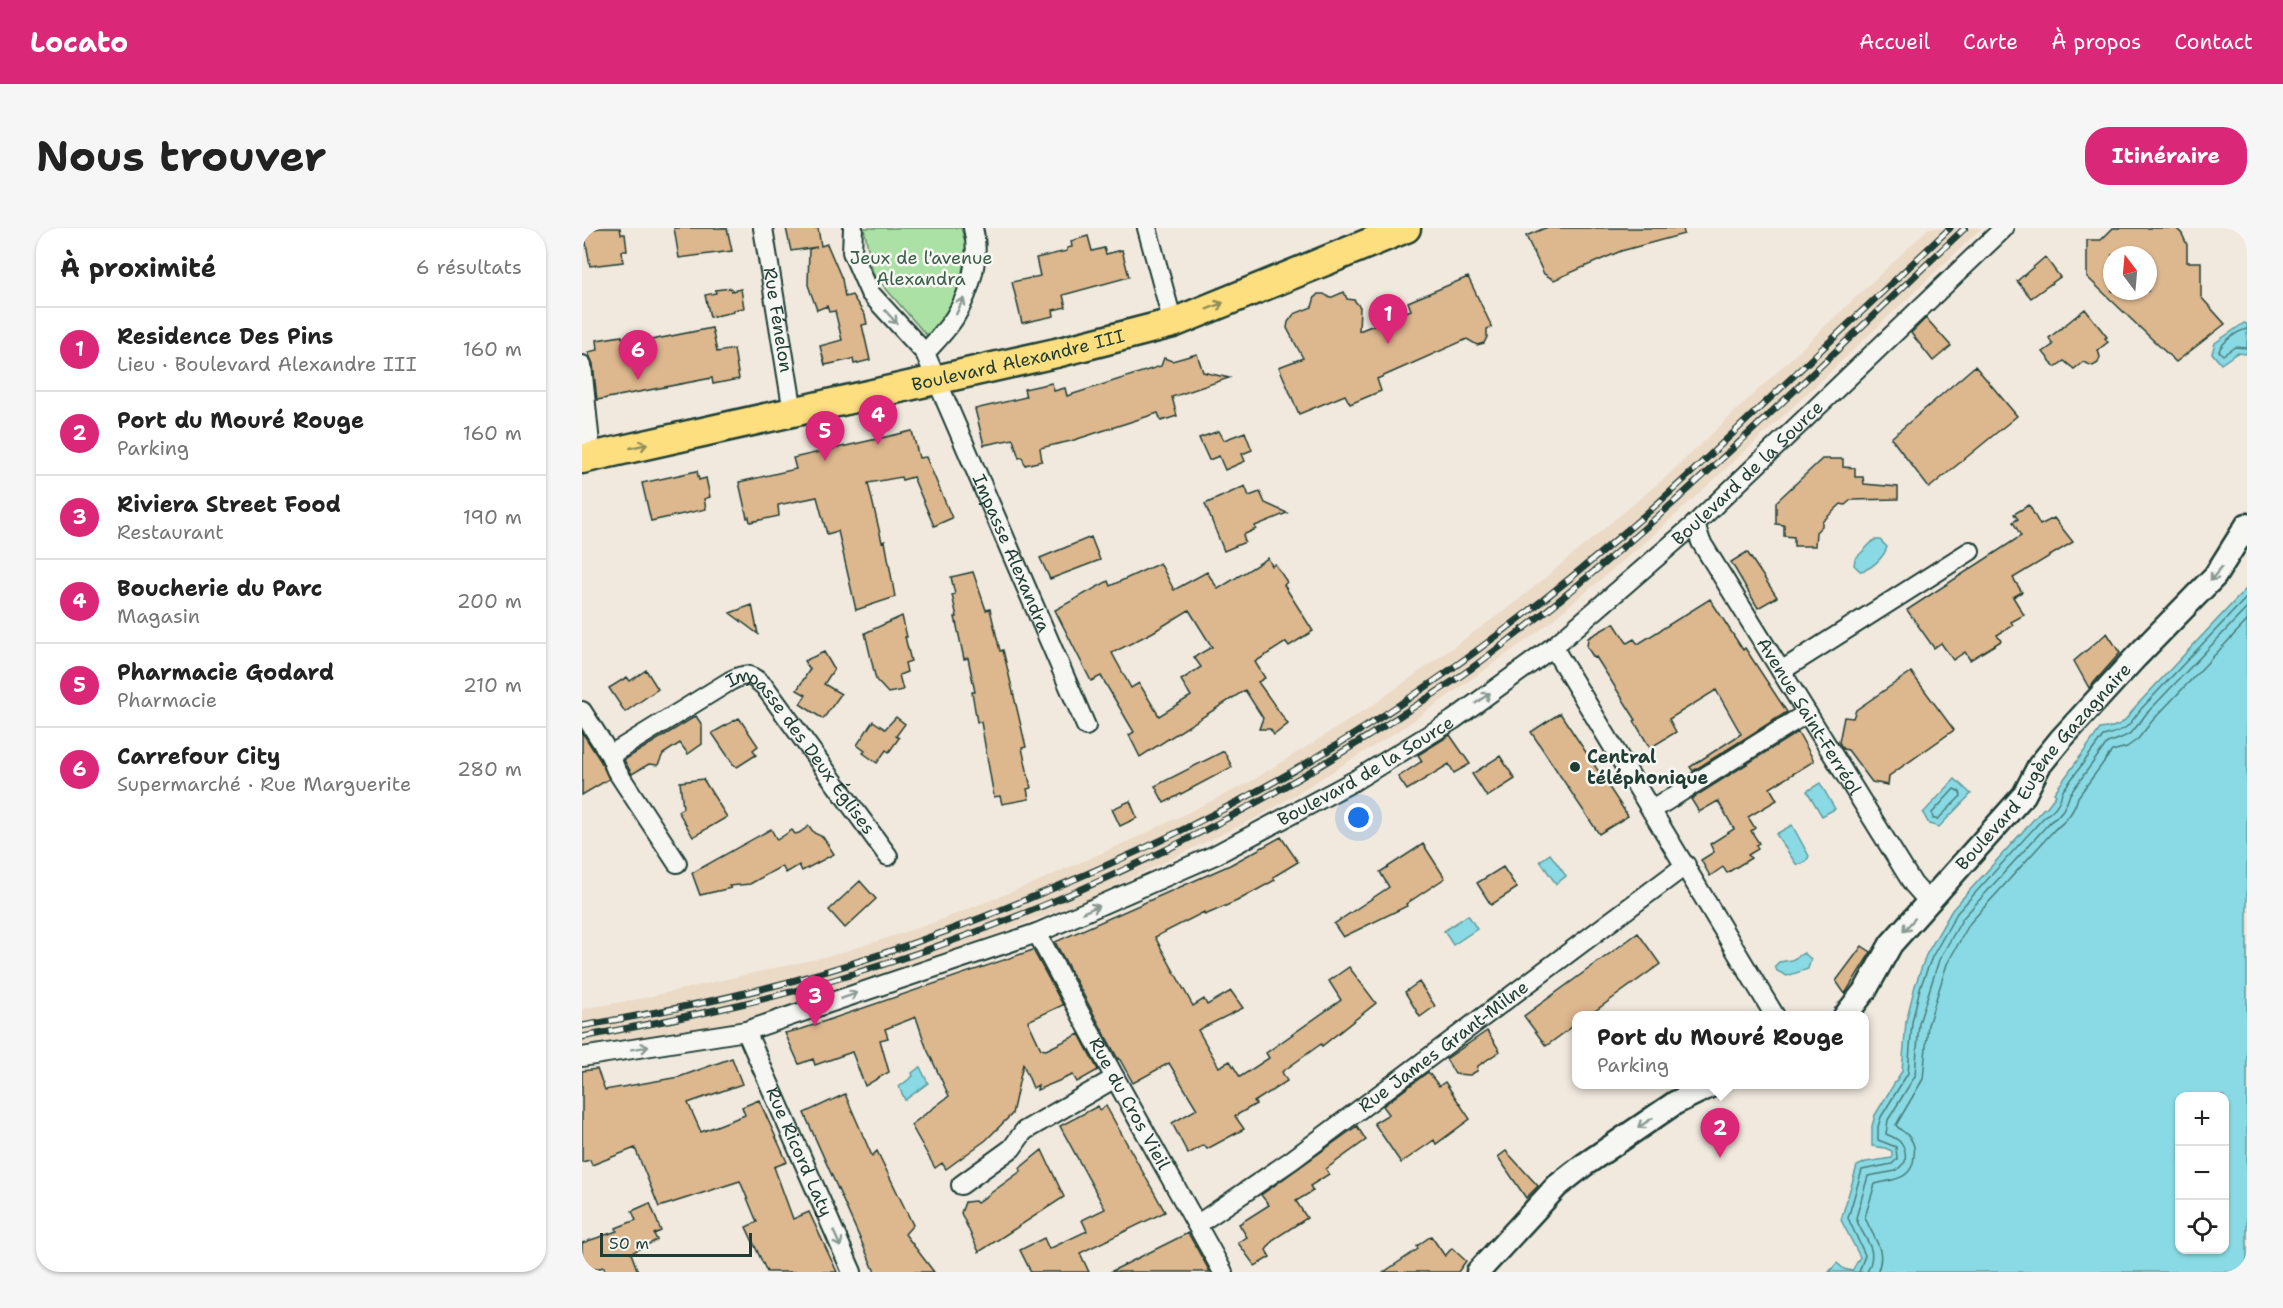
<!DOCTYPE html>
<html lang="fr">
<head>
<meta charset="utf-8">
<style>
	:root { --surface:#fff; --page:#f6f6f6; --text:#222; --muted:#767676; --line:#e0e0e0; --accent:#db2777 }
	body { margin:0; font-family:"Shantell Sans",sans-serif; background:var(--page); color:var(--text) }
	.controls { position:absolute; right:18px; bottom:18px; display:grid; overflow:hidden; border-radius:12px; box-shadow:0 2px 4px #0004 }
	.controls button { width:54px; height:54px; display:grid; place-items:center; padding:0; border:0; border-bottom:2px solid var(--line); background:var(--surface); color:var(--text); font:30px sans-serif }
	.compass { position:absolute; left:1521px; top:18px; width:54px; height:54px; border-radius:50%; background:var(--surface); box-shadow:0 2px 4px #0004; rotate:344deg }
	.scale { position:absolute; left:18px; bottom:15px; width:152px; box-sizing:border-box; padding-left:6px; border:3px solid #1f3d34; border-top:0; font-size:16px; line-height:21px; white-space:nowrap; color:#1f3d34; -webkit-text-stroke:4px #f6f6f2; paint-order:stroke }
	.you { position:absolute; left:777px; top:590px; width:21px; height:21px; margin:-15px; border:4px solid #fff; border-radius:50%; background:#1a73e8; box-shadow:0 0 0 9px #1a73e833 }
	.badge { display:grid; place-items:center; width:39px; height:39px; border-radius:50%; background:var(--accent); color:#fff; font-size:20px; font-weight:700 }
	.pin { position:absolute; translate:-50% -50px; filter:drop-shadow(0 2px 3px #0008) }
	.pin::after { content:''; position:absolute; top:32px; width:21px; height:18px; background:inherit; clip-path:polygon(0 0,100% 0,50% 100%) }
	.popup { position:absolute; left:990px; top:783px; width:297px; height:78px; box-sizing:border-box; display:grid; place-content:center; border-radius:12px; background:var(--surface); filter:drop-shadow(0 2px 4px #0005); font-size:20px; white-space:nowrap; color:var(--muted) }
	.popup b { font-size:22px; color:var(--text) }
	.popup::after { content:''; position:absolute; left:50%; top:100%; margin-left:-12px; border:12px solid transparent; border-top-color:var(--surface) }
	.list { margin:0; padding:0; list-style:none }
	h2 { display:flex; justify-content:space-between; align-items:center; height:78px; margin:0; padding:0 24px; font-size:26px }
	h2 small { font-size:20px; font-weight:400; color:var(--muted) }
	.list li { display:grid; grid-template-columns:39px 1fr auto; gap:18px; align-items:center; box-sizing:border-box; height:84px; padding:0 24px; border-top:2px solid var(--line) }
	.list b { display:block; font-size:22px; white-space:nowrap }
	.list p { margin:0; font-size:20px; white-space:nowrap; color:var(--muted) }
	.list em { font-size:20px; font-style:normal; color:var(--muted) }
	.icon { flex:none; width:33px; height:33px; fill:none; stroke:currentColor; stroke-width:2; stroke-linecap:round; stroke-linejoin:round }
	.map { position:relative; flex:none; width:1665px; height:1044px; overflow:hidden; border-radius:24px }
	header { display:flex; align-items:center; gap:36px; box-sizing:border-box; height:84px; padding:0 30px; background:var(--accent); color:#fff }
	header strong { font-size:28px }
	nav { display:flex; gap:33px; margin-inline-start:auto; font-size:21px }
	.intro { display:flex; align-items:center; justify-content:space-between; box-sizing:border-box; height:144px; padding:0 36px }
	h1 { margin:0; font-size:42px }
	.button { padding:15px 27px; border-radius:24px; background:var(--accent); color:#fff; font-size:21px; font-weight:700 }
	main { display:flex; gap:36px; padding:0 36px }
	aside { flex:1; background:var(--surface); border-radius:24px; box-shadow:0 2px 4px #0004 }
	.map>svg:first-child { display:block }
</style>
</head>
<body>
<header>
<strong>Locato</strong>
<nav><a>Accueil</a><a>Carte</a><a>À propos</a><a>Contact</a></nav>
</header>
<div class="intro"><h1>Nous trouver</h1><a class="button">Itinéraire</a></div>
<main>
<aside>
<h2>À proximité<small>6 résultats</small></h2>
<ul class="list">
<li><span class="badge">1</span><div><b>Residence Des Pins</b><p>Lieu · Boulevard Alexandre III</p></div><em>160 m</em></li>
<li><span class="badge">2</span><div><b>Port du Mouré Rouge</b><p>Parking</p></div><em>160 m</em></li>
<li><span class="badge">3</span><div><b>Riviera Street Food</b><p>Restaurant</p></div><em>190 m</em></li>
<li><span class="badge">4</span><div><b>Boucherie du Parc</b><p>Magasin</p></div><em>200 m</em></li>
<li><span class="badge">5</span><div><b>Pharmacie Godard</b><p>Pharmacie</p></div><em>210 m</em></li>
<li><span class="badge">6</span><div><b>Carrefour City</b><p>Supermarché · Rue Marguerite</p></div><em>280 m</em></li>
</ul>
</aside>
<div class="map">
<svg width="1665" height="1044" viewBox="0 0 1665 1044">
	<rect width="100%" height="100%" fill="#f1e9de"/>
	<filter id="ink" filterUnits="userSpaceOnUse"><feTurbulence type="fractalNoise" baseFrequency=".0167" numOctaves="2"/><feDisplacementMap in="SourceGraphic" scale="12" xChannelSelector="R" yChannelSelector="G"/><feConvolveMatrix kernelMatrix="1 2 1 2 8 2 1 2 1" color-interpolation-filters="sRGB"/></filter>
	<g filter="url(#ink)">
		<path fill="#ebdac6" d="M1347,0H1400L1192,197L1067,311L956,404L821,500L680,587L506,671L329,740L154,794L0,822V781L57,771L255,726L351,695L452,655L558,608L668,554L791,477L934,374L1085,248Z"/>
		<path fill="#abe1a4" stroke="#658f6c" stroke-width="1.5" d="M282,0H379L385,20L377,59L366,85L346,109L291,46Z"/>
		<path fill="#89dae4" stroke="#5f9b9e" stroke-width="1.5" fill-rule="evenodd" d="M1662,95L1665,96V126L1655,125L1639,136L1630,125L1633,115Z
			M1292,312H1298L1305,319C1302,329 1289,342 1278,343L1272,337L1273,331Z
			M1665,360V1044H1247L1255,1035L1262,1041L1270,1043L1278,1029L1259,992L1275,938L1284,934L1310,930V923L1303,920L1290,918V898L1293,887L1320,843L1324,793L1333,758L1344,727L1370,682L1461,581L1464,580L1474,567L1472,565L1518,501C1539,499 1542,495 1554,478ZM1598,868H1642V1022H1598Z
			M1373,551L1389,566L1357,599L1347,596L1341,585Z
			M1238,555L1253,581L1240,588L1225,563Z
			M1210,597L1227,628C1224,635 1221,637 1214,636L1194,606Z
			M968,626L984,648L974,656L958,633Z
			M886,687L895,701L871,717L862,703Z
			M1222,725L1229,731L1226,741L1205,748L1195,743L1193,738L1197,734L1210,732Z
			M338,839L346,855L323,872L317,859L331,848L330,845Z"/>
		<g fill="none" stroke-linecap="round" stroke-linejoin="round">
			<path stroke="#497c7a" stroke-width="1.5" d="M1665,101C1655,103 1640,114 1637,123L1641,127L1653,119L1665,120
				M1372,561L1378,564L1379,568L1356,591H1351L1350,585Z
				M1277,1044L1283,1027L1266,990L1280,942L1310,936L1315,931L1314,919L1296,912V899L1299,889L1326,845L1330,794L1338,760L1350,729L1375,685L1464,587C1472,583 1479,573 1480,564L1521,508C1545,501 1544,502 1559,481L1665,369
				M1285,1044C1298,1019 1281,1012 1274,990L1286,948L1314,943L1323,934C1325,917 1319,912 1304,906L1306,892L1333,848L1337,795L1357,732L1381,690L1468,594C1478,588 1485,577 1488,566L1525,515C1548,508 1550,506 1564,486L1665,380
				M1295,1044C1306,1022 1290,1009 1283,989L1293,956C1311,951 1331,952 1332,928C1333,922 1332,915 1328,910C1324,904 1317,902 1314,897L1341,851L1346,797L1365,736L1388,695L1473,601C1484,594 1493,582 1496,569L1530,523L1545,519L1556,511L1571,492L1665,393"/>
		</g>
		<path fill="#ddb78e" stroke="#1f3d34" stroke-width="1.5" fill-rule="evenodd" d="M17,0H38L39,6H43L45,23H40L41,34L8,38L2,3Z
			M92,0H145L150,23L97,30Z
			M204,0H236L239,18L245,16L260,51L263,69L270,67L283,87L285,96L280,97L288,132L272,136L271,131L243,137L238,118L260,112L253,83L247,84L245,78L235,82L226,57L227,21L235,19L209,23Z
			M963,0H1101L1102,6L1039,23L972,52L962,46L944,8Z
			M1531,0H1594L1600,6L1605,17V34H1619V69L1643,96L1594,134L1505,49V12H1519ZM1530,27H1566V63H1530Z
			M506,8L510,23L522,20L524,26L540,22L547,49L481,67L484,79L471,82L472,88L440,95L430,54L458,48L454,30L485,23V20L490,19L489,13Z
			M1463,29L1478,49L1449,70L1435,53Z
			M886,49L910,99L905,101V109L902,115L895,117L885,111L795,151L799,163L768,176L763,167L717,186L697,139L721,130L705,100L706,94L712,86L730,79L733,69L736,66H742L748,70L762,64L765,71L772,72L778,79L777,103L829,82L826,74Z
			M149,60L150,63L159,61L162,80L151,82L152,84L128,89L123,67L134,65L133,62Z
			M1503,81L1525,109L1523,110L1526,114L1516,122L1518,129L1516,135L1511,138L1501,134L1492,141L1482,133L1473,139L1461,124L1471,117L1467,110Z
			M1344,90L1369,118L1351,133L1329,105Z
			M130,100L135,124L152,121L157,151L131,156L130,150L15,172L11,136L6,124L16,122L15,112L40,108V110L49,109V116Z
			M615,126L621,144L647,150L590,169L595,188L579,193L576,185L489,213L458,220L460,233L443,237L440,229L437,230L431,211L402,217L393,181L444,169L442,161L470,155L472,163L483,160L485,168L579,138L582,130L590,133Z
			M1393,138L1435,188L1347,260L1309,210Z
			M330,203L337,230L344,229L370,290L352,298L331,249L320,252L319,249L286,255L300,314L303,313L313,369L274,382L256,303L245,306L235,269L196,277L197,288L168,294L167,289L165,290L157,254L214,241L211,230Z
			M637,203L642,212L663,204L670,222L660,226L663,233L643,242L637,228L627,232L617,210Z
			M1240,231H1261V239L1273,240V249H1281L1282,256L1316,259V271L1269,272L1263,277L1259,276L1240,294V298L1234,304L1233,318H1212V309L1202,308V297L1194,296V274Z
			M115,243L117,252L124,250L128,269L122,271L124,281L69,293L60,255Z
			M663,258L667,268L678,264L683,275L705,285L673,298L674,301L661,307L663,314L642,323L623,276Z
			M1447,277L1458,297L1472,290L1491,314L1431,350L1440,364L1431,369L1442,387L1429,394L1431,397L1415,407L1419,413L1388,432L1383,424L1371,432L1359,415L1352,420L1325,382L1439,308L1431,294L1436,291L1432,286Z
			M509,309L518,332L468,351L458,330Z
			M1165,324L1195,369L1176,380L1149,334Z
			M686,330L690,338L693,336L705,354L702,357L731,403L707,418L704,414L673,434L683,450L676,454L706,496L692,507L688,501H677L681,490L663,462L558,529L547,507L552,504L519,448L509,453L473,382L526,353L528,358L578,335L592,362L625,344L636,361ZM607,382L630,419L612,429L619,439L599,452L609,468L577,488L557,455L549,460L530,425L571,404Z
			M391,344L404,382L408,381L418,423L421,422L444,519L440,520L449,560L445,561L447,571L420,576L418,568L412,569L399,494H395L390,464H393L386,430L382,431L373,389H375L370,367L373,366L369,349Z
			M1128,371L1161,422L1163,420L1205,484L1111,543L1108,539L1159,506L1134,462L1087,491L1094,504L1068,520L1052,493L1054,492L1014,429L1012,430L1005,419L1006,410L1032,395L1045,415L1052,411L1056,416Z
			M170,377L176,406L148,385Z
			M320,388L325,409H323L329,433L323,435L325,444L317,447L321,462L306,465L294,452L283,405Z
			M1525,405L1538,425L1507,460L1492,433Z
			M242,424L252,441L242,456L259,466L241,491L218,476L224,467L215,462L228,441L222,433Z
			M64,442L76,461L43,484L27,460L45,449L48,453Z
			M1329,444L1372,502L1307,548L1306,557L1290,554L1266,522L1261,521L1257,514L1262,489L1271,490L1274,482Z
			M978,485L1046,588L1017,606L949,504Z
			M114,488L120,497V516L106,526L98,515L81,526L76,537L67,536L50,546L42,532Z
			M314,489L323,496L314,508L317,510L307,524L304,522L295,535L281,525L283,523L275,517L291,493L303,501Z
			M157,490L176,518L171,522L174,527L155,539L151,536L130,505Z
			M0,504L18,532L27,551L0,567Z
			M1216,504L1232,533L1188,560L1195,572L1166,589L1173,600L1169,603L1177,615L1174,617L1176,621L1166,627L1169,630L1145,645L1141,639L1128,648L1119,632L1132,624L1128,616L1152,601L1136,573L1117,584L1109,571Z
			M868,507L888,536L872,545L867,536L825,562L816,549L840,533L836,527Z
			M642,523L650,539L582,575L573,558Z
			M918,528L933,551L905,569L890,546Z
			M121,551L145,589L111,609L96,583L101,580L98,554Z
			M548,573L555,590L538,598L530,581Z
			M227,598L232,605L241,609L252,626L220,643L217,637L204,645L200,638L168,656L147,658L149,660L118,667L110,645L189,601L195,612L210,602L213,606L217,605Z
			M699,609L716,634L691,649L693,652L655,673L623,687L622,684L573,709L611,778L622,771L625,777L649,763L661,780L616,802L637,839L648,833L658,849L687,830L684,825L759,772L747,753L767,739L794,775L740,818L739,816L700,844L705,853L672,874L674,876L653,888L662,901L625,921L622,917L606,926L590,895L615,881L587,835L551,855L537,830L536,831L473,714L648,637Z
			M841,616L863,650L824,676L825,678L761,709L752,696L807,659L798,644Z
			M921,639L935,660L909,677L895,655Z
			M278,653L294,671L263,700L247,682Z
			M1056,705L1078,736L1006,788H994V796L964,818L942,788Z
			M1280,718L1289,724L1263,766L1254,753Z
			M451,722L481,777L446,793L459,821L464,822L497,806L516,842L495,854L491,847L455,862L456,857L451,860L441,836L430,886L404,912L364,941L360,935L353,940L329,897L367,868L344,819L334,789L303,801L306,810L298,812L307,844L283,858L270,824L233,837L231,831L217,836L203,805L220,801Z
			M837,754L853,778L838,789L823,764Z
			M905,803L918,823L896,838L895,843L888,847L873,846L864,831Z
			M150,830L160,856L106,875L119,904L163,887L160,879L177,872L205,934L192,939L211,991L227,984L255,1044H185L164,999L175,994L158,953L77,979L53,920L10,937L8,932L0,934V843L15,841L23,862L97,849Z
			M846,844L857,858L863,854L888,891L854,916L852,912L819,935L792,895L807,886L801,878Z
			M263,866L290,928L295,923L331,997L323,1006L352,1044H293L222,885Z
			M516,878L518,882L524,878L583,984L498,1025L507,1044H449L438,1022L462,1010L467,1021L505,1003L500,992L523,981L478,898Z
			M775,898L784,912L744,941L747,946L728,958L731,963L714,973L725,990L692,1011L684,1022L688,1029L673,1038L656,1015L665,1009L657,996L687,977L679,967Z
			M460,922L482,969L397,1024L379,985L383,974L393,973L395,975L439,943L438,940Z
			M924,923L956,958L944,970L916,929Z
			M68,975L79,1003L72,1006L75,1012L49,1025L56,1044H23L22,1039L0,1044V1015L35,1003L34,1000L54,992L50,983Z
			M606,1005L628,1044H528Z
			M849,1008L863,1028L870,1020L884,1033L876,1044H802L836,1021L835,1018Z"/>
		<g fill="none" stroke-linecap="round" stroke-linejoin="round">
			<defs>
				<g id="minor">
					<path id="s1" d="M181,0L211,184"/>
					<path id="s2" d="M271,0L270,24L288,65L343,125L504,498"/>
					<path d="M565,0L591,95"/>
					<path d="M343,125C353,114 365,102 373,89C388,64 399,29 391,0"/>
					<path d="M0,137L8,216L11,229"/>
					<path id="s3" d="M1113,296L1119,314L1331,656L1347,674"/>
					<path d="M971,419L1193,788"/>
					<path d="M1199,443L1388,323"/>
					<path d="M0,483L28,527L34,542L95,635"/>
					<path id="s4" d="M28,527L148,453C165,444 169,446 183,459L306,628"/>
					<path d="M1070,582L1225,485"/>
					<path id="s5" d="M455,705L533,850L641,1044"/>
					<path id="s6" d="M164,803L270,1044"/>
					<path id="s7" d="M0,829L164,803L455,705L633,627L772,553L871,492L971,419L1113,296L1422,0"/>
					<path d="M379,957L430,920L442,903L533,850"/>
					<path id="s8" d="M616,996L710,932L1104,637"/>
				</g>
				<g id="tertiary">
					<path id="s9" d="M1263,788L1284,761L1309,716L1442,567L1457,538L1479,511L1553,430L1633,348L1665,297"/>
					<path d="M896,1044L975,958L1002,937L1093,875L1132,856"/>
				</g>
				<g id="primary">
					<path id="s10" d="M0,231L474,125L591,95L824,0"/>
				</g>
			</defs>
			<use href="#minor" stroke="#1f3d34" stroke-width="22"/>
			<use href="#tertiary" stroke="#1f3d34" stroke-width="27"/>
			<use href="#primary" stroke="#1f3d34" stroke-width="33"/>
			<use href="#minor" stroke="#f6f6f2" stroke-width="18"/>
			<use href="#tertiary" stroke="#f6f6f2" stroke-width="22"/>
			<use href="#primary" stroke="#fddf80" stroke-width="28"/>
			<defs>
				<path id="rail" d="M0,798C56,788 112,778 167,764C259,742 349,711 436,675C494,651 551,627 606,599C762,523 911,418 1042,305C1092,263 1138,217 1185,173C1246,115 1307,58 1368,0
					M0,809C84,793 166,777 248,753C439,697 623,612 791,505C825,483 861,461 894,437C1070,307 1224,150 1383,0"/>
			</defs>
			<use href="#rail" stroke="#1f3d34" stroke-width="7"/>
			<use href="#rail" stroke="#f6f6f2" stroke-width="4.5" stroke-dasharray="14" stroke-linecap="butt"/>
		</g>
		<defs><path id="oneway-shaft" d="M-6 0H5M1.5-3L5.5 0L1.5 3" fill="none" stroke-width="1.6" stroke-linecap="round" stroke-linejoin="round" transform="scale(1.5)"/></defs>
		<g stroke="#8a9a93">
			<use href="#oneway-shaft" transform="translate(378 78) rotate(-65)"/>
			<use href="#oneway-shaft" transform="translate(309 89) rotate(48)"/>
			<use href="#oneway-shaft" transform="translate(1634 346) rotate(129)"/>
			<use href="#oneway-shaft" transform="translate(901 470) rotate(-36)"/>
			<use href="#oneway-shaft" transform="translate(509 681) rotate(-24)"/>
			<use href="#oneway-shaft" transform="translate(1327 697) rotate(132)"/>
			<use href="#oneway-shaft" transform="translate(267 768) rotate(-19)"/>
			<use href="#oneway-shaft" transform="translate(58 820) rotate(-9)"/>
			<use href="#oneway-shaft" transform="translate(1063 895) rotate(146)"/>
			<use href="#oneway-shaft" transform="translate(255 1011) rotate(66)"/>
		</g>
		<g stroke="#8e8e5a">
			<use href="#oneway-shaft" transform="translate(633 78) rotate(-22)"/>
			<use href="#oneway-shaft" transform="translate(57 218) rotate(-13)"/>
		</g>
	</g>
	<circle fill="#1f3d34" stroke="#f6f6f2" stroke-width="2" cx="993" cy="539" r="6"/>
	<g text-anchor="middle" dominant-baseline="central" stroke-width="5" stroke-linejoin="round" paint-order="stroke">
		<g font-size="18" fill="#3b5e4a" stroke="#f6f6f2">
			<text x="339" y="30">Jeux de l'avenue<tspan x="339" dy="21">Alexandra</tspan></text>
		</g>
		<g font-size="18" fill="#1f3d34" stroke="#f6f6f2">
			<text stroke="none"><textPath href="#s1" startOffset="93">Rue Fénelon</textPath></text>
			<text stroke="none"><textPath href="#s10" startOffset="447">Boulevard Alexandre III</textPath></text>
			<text stroke="none"><textPath href="#s7" startOffset="1326">Boulevard de la Source</textPath></text>
			<text stroke="none"><textPath href="#s2" startOffset="368">Impasse Alexandra</textPath></text>
			<text stroke="none"><textPath href="#s3" startOffset="224">Avenue Saint-Ferréol</textPath></text>
			<text stroke="none"><textPath href="#s4" startOffset="249">Impasse des Deux Églises</textPath></text>
			<text stroke="none"><textPath href="#s9" startOffset="320">Boulevard Eugène Gazagnaire</textPath></text>
			<text stroke="none"><textPath href="#s7" startOffset="840">Boulevard de la Source</textPath></text>
			<text stroke="none"><textPath href="#s8" startOffset="303">Rue James Grant-Milne</textPath></text>
			<text stroke="none"><textPath href="#s5" startOffset="194">Rue du Cros Vieil</textPath></text>
			<text stroke="none"><textPath href="#s6" startOffset="132">Rue Ricord Laty</textPath></text>
		</g>
		<g font-size="18" font-weight="bold" fill="#1f3d34" stroke="#f6f6f2" text-anchor="start">
			<text x="1005" y="529">Central<tspan x="1005" dy="21">téléphonique</tspan></text>
		</g>
	</g>
</svg>
<div class="controls">
<button>+</button>
<button>−</button>
<button><svg class="icon" aria-label="locate" viewBox="0 0 24 24"><circle cx="12" cy="12" r="6"/><path d="M12 2v4M12 18v4M2 12h4M18 12h4"/></svg></button>
</div>
<svg class="compass" viewBox="-18 -18 36 36"><path d="M0-13l5 13h-10z" fill="#e53935"/><path d="M0 13l5-13h-10z" fill="#767676"/></svg>
<div class="scale">50 m</div>
<div class="you"></div>
<div class="pin badge" style="left:806px;top:116px">1</div>
<div class="pin badge" style="left:1138px;top:930px">2</div>
<div class="popup"><b>Port du Mouré Rouge</b>Parking</div>
<div class="pin badge" style="left:233px;top:798px">3</div>
<div class="pin badge" style="left:296px;top:217px">4</div>
<div class="pin badge" style="left:243px;top:233px">5</div>
<div class="pin badge" style="left:56px;top:152px">6</div>
</div>
</main>
</body>
</html>
